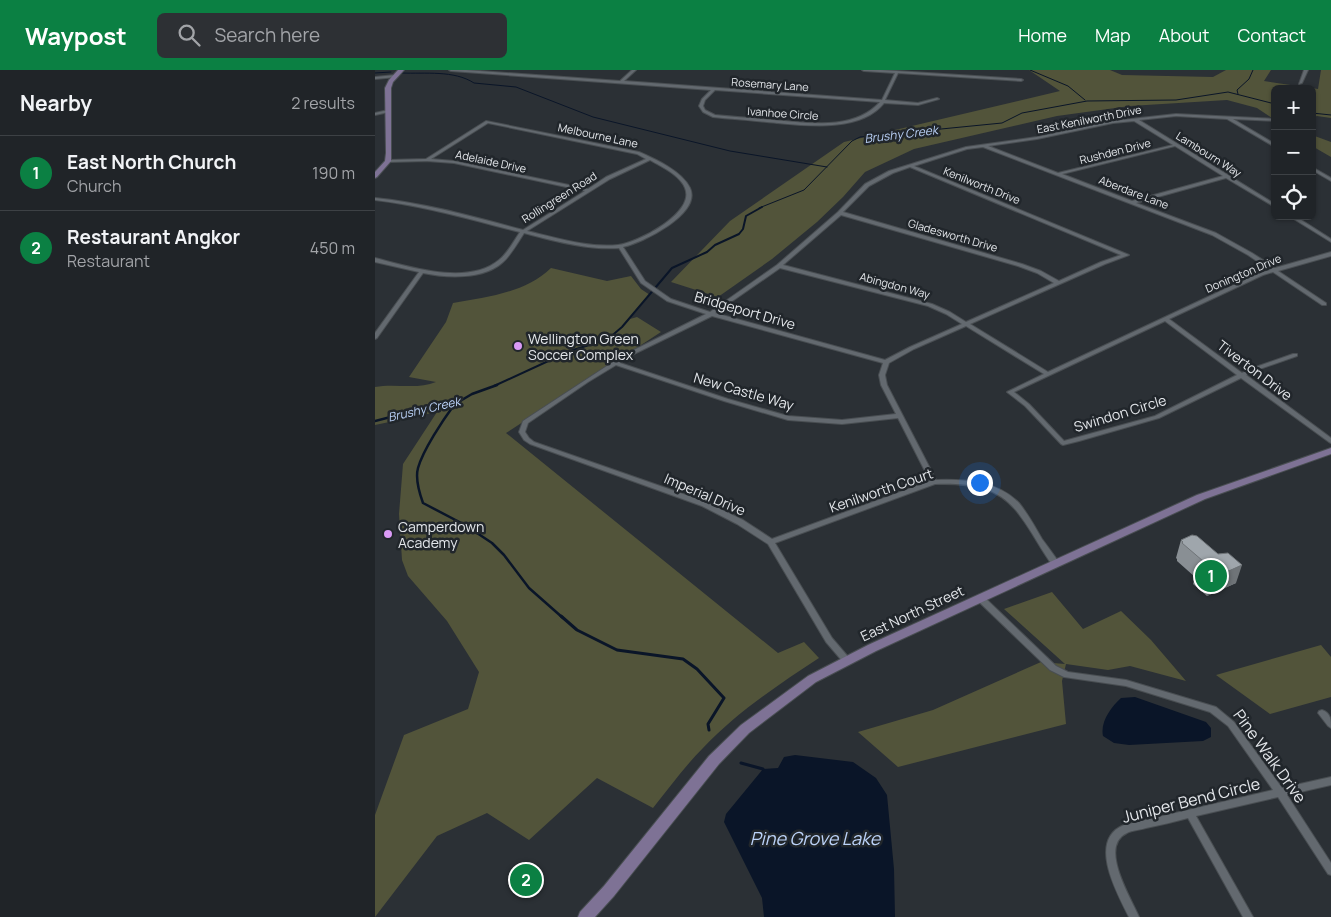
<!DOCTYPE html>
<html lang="en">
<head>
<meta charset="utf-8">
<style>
	:root { --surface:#202428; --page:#2d3034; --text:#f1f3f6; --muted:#a2a4a8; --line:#3d4145; --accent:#0b8043 }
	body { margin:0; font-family:Manrope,sans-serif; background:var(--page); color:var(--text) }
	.controls { position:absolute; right:15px; top:15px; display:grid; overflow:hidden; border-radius:8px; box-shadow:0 1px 4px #0004 }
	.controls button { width:45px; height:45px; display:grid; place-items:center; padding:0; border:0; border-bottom:1px solid var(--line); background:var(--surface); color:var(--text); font:25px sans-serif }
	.you { position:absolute; left:604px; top:412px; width:18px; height:18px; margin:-12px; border:4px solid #fff; border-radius:50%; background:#1a73e8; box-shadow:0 0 0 8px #1a73e833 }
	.badge { display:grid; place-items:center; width:32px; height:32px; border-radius:50%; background:var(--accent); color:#fff; font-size:16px; font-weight:700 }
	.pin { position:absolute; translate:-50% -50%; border:2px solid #fff; box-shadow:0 1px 5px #0006 }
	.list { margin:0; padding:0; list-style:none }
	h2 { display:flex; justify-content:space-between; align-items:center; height:65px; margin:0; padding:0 20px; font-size:21px }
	h2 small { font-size:16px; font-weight:400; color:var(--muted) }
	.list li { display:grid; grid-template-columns:32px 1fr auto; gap:15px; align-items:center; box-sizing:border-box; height:75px; padding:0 20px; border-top:1px solid var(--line) }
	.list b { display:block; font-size:19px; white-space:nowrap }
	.list p { margin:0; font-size:16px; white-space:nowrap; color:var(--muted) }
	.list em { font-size:16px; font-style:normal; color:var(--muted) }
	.icon { flex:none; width:28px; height:28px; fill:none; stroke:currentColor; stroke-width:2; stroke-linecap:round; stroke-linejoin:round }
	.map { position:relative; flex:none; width:956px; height:847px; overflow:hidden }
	header { display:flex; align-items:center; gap:30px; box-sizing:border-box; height:70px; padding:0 25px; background:var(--accent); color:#fff }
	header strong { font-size:24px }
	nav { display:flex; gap:28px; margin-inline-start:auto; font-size:18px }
	.search { width:350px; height:45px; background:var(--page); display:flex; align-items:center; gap:12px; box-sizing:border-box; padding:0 18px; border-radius:8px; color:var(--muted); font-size:19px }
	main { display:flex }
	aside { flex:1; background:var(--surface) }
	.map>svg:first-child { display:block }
</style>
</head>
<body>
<header>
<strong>Waypost</strong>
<div class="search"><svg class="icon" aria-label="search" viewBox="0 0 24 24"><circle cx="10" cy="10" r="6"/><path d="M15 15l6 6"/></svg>Search here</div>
<nav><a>Home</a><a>Map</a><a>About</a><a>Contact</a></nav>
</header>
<main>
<aside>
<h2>Nearby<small>2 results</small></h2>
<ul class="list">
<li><span class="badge">1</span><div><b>East North Church</b><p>Church</p></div><em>190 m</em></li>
<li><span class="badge">2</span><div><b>Restaurant Angkor</b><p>Restaurant</p></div><em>450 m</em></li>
</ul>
</aside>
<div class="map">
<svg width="956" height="847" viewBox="0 0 956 847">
	<rect width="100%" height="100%" fill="#2b3035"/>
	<path fill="#52543a" d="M654,0H735L747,5L838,7L851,0H896L889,11L943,19L946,0H956V48L942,46L937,48V19H900V50L882,38L852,30L755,36L682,46L539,79L490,102L468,127L442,152L397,189L343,227L296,212L355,151L469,72L685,21Z
		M937,65L956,72V87L937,76Z
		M176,198L232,211L256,206L266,219L275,225L255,249L262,247L286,262L131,363L403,583L429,572L444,588C403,615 362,642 328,678C310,696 294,718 278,738L222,708L154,770L112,743L62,766L0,847V745L29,665L93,639L104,602L72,551L33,506L27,490L24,444L28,394L62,342L0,355V317C20,313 42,320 61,312L34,307L71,252L78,233C112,227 150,223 176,198Z
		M677,522L708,559L746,541L776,570L811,611L755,596L733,600L691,594L687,611L691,654L523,697L483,662L558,640L666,592L690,594L629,539Z
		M946,575L956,587V627L895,644L841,605Z"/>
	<path fill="#0a1528" d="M760,627L831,652L836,658V667L828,671L754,675L739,673L728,666C725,652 736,637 746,628Z
		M420,685L478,692L501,708L512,725L519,799L520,847H389L387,828L349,752L351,744L388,699L403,698L409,687Z"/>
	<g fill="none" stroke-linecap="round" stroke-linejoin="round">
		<path stroke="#0a1528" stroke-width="1" d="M655,0L693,16L710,30
			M0,3L16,2
			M27,3C50,4 79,0 99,13L141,17L218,47L355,81L452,97
			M863,24L862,20L874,9L878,0
			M937,43L956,45
			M384,138L429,120L477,71L485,67L627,53L647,43L712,31L801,30L853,22L900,34"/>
		<path stroke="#0a1528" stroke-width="2" d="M119,316L195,281L233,269L247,257L297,198L332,182L340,175L364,164L368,159L371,146L387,137"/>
		<path stroke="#0a1528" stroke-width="2.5" d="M79,335C68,350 48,380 43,398C40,409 44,422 48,433L90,455L117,473L129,485L154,518L188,548
			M0,351L58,336L80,334L97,324L122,315"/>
		<path stroke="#0a1528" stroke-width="3" d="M186,546L202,560L242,580L308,589L322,599L349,628L333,654L334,660
			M366,693L388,699"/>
		<defs>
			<path id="minor" d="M74,0H91L245,11L257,0H261L249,11L507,30L520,3L489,1L487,0H506L646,9L648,10L646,11L523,3L510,30L543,33L562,28L564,29L543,35L509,33C484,64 426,55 392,52C374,50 355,49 338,47L328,42L324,36L327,29L336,20L76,1ZM340,20L505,32C479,61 433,53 398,50C379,48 359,47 340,45L330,40L328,36L330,30Z
				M929,0H933L927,13L924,14Z
				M13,40H14V42L0,45V43Z
				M801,44L900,49V51L858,49L900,74V77L852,49L801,46L764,50L900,134V137L851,108L761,133L841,163L877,183L900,198L956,182V186L903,201L951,233V235H947L898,202L888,205L794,249L867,303L875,299L918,284H922V286L879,301L871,305L956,368V373L954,372L866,308L784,348L704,371L688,375L686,374L650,336L632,322L669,304L591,256L539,279L514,293L510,305L512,315L561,410C590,409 623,411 644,433C653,444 660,457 667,469C673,477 679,485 685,494L684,496H678C666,480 658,463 646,447C625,416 595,413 560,414L400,473L457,568L475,589L476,591L475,593L472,594L469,593L451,572L393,474L362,454L327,436L155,374L149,370L144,362L148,351L238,292L257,281L331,244L292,231L266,213L244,178C211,180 180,171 149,163C144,171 135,186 128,192C109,210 72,208 48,203L2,268L0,269V263L44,202L0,192V188C35,197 93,216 124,190C132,184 139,171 145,162C97,150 50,136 0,130V128C50,133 99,147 148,160L210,121L79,93L52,91L13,92L11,91L13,90L51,89L111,51L264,82C280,89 307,101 315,118C327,144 267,173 248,177L270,211L296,229L335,242L402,195L463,142L490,114L514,101L591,77L662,67L738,51ZM759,51L798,75L683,103L613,76L662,69L738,53ZM113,53L262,84L271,89L231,107L213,119L79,91L56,89ZM800,76L848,106L757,131L687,104ZM608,77L837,165L873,185L895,200L884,203L673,302L595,254L730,194L754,185L539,96L592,79ZM275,90C287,97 305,105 310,118C321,143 262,173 243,175C213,178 182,168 152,161L235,109ZM535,97L746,185L726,192L684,211L666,201L647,194L468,142L494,116L518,103ZM466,145L643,196L662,203L679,213L591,252L575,242L557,234L408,195ZM405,198L553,236L571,244L587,254L535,277L510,290L340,243ZM337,246L508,293L504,305L506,315L521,344L467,350L413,346L353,329L245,293L261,283ZM790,251L862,305L780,346L689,371L654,334L639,322ZM241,295L349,331L413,350L467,354L523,348L555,411L397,469L368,450L331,432L159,372L154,368L150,362L153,353L213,312Z
				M937,97L956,108V111L937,100Z
				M914,146H920L956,169V172Z
				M605,525L608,526L681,596L693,602L751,610L841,637L859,652L907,718L956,707V715L912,725L956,793V805L953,804L903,727L821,746L878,847H868L813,748C799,752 785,755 771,758C765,760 757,760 752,763C723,776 756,828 764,847H754C742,823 712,770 749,755L898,720L853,656L835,642L751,616L689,607L675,600L602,530L601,528L602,526Z
				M947,640C956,643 956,650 956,658L953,656L943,643L944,641Z"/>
			<path id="tertiary" d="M20,5H22V7L0,9V7Z"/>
			<path id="secondary" d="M23,0H29L18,12L16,18V91L2,107L0,108V102L10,91L11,83L10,18L14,10Z
				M956,378V384L830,429L501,581L441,612L374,663L344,694L239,826L220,847H203L205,842L229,816L334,686L366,655L433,606L493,575L822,425Z"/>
		</defs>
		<use href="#minor" stroke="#494e52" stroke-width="2"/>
		<use href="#tertiary" stroke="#494e52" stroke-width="2"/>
		<use href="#secondary" stroke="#494e52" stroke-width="2"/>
		<use href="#minor" fill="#63696f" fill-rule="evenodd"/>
		<use href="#tertiary" fill="#63696f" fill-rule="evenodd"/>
		<use href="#secondary" fill="#7e7295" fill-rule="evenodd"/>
	</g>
	<path fill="#898f94" d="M806,470L861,513L832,526L818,514L820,507L802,491V489L801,488Z"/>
	<path fill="#6f7478" d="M867,495L861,513L832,526L838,508Z"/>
	<path fill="#9fa6ac" stroke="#6f7478" d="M817,465L822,466L843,484L853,483L867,495L838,508L823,496L828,494L825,493L828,491L807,473L808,472L806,470Z"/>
	<g fill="#da9af6" stroke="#21262b" stroke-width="2">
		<circle cx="143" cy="276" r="5"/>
		<circle cx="13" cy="464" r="5"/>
	</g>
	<g text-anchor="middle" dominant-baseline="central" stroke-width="5" stroke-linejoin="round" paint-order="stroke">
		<g font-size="11" fill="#e3e6ea" stroke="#21262b">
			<text transform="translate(395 14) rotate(4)">Rosemary Lane</text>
			<text transform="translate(408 43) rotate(4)">Ivanhoe Circle</text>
			<text transform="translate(714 49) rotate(-11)">East Kenilworth Drive</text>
			<text transform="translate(223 65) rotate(12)">Melbourne Lane</text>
			<text transform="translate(740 81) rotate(-14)">Rushden Drive</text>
			<text transform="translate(834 84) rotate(32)">Lambourn Way</text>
			<text transform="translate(116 91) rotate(12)">Adelaide Drive</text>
			<text transform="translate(607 115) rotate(22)">Kenilworth Drive</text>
			<text transform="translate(759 122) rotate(21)">Aberdare Lane</text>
			<text transform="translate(184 127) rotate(-32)">Rollingreen Road</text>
			<text transform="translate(578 165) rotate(16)">Gladesworth Drive</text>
			<text transform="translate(868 203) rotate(-23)">Donington Drive</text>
			<text transform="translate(520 215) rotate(15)">Abingdon Way</text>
		</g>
		<g font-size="12" font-style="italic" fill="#bcd3f9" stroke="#21262b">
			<text transform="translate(526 64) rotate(-7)">Brushy Creek</text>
			<text transform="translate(49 339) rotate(-13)">Brushy Creek</text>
		</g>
		<g font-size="14" fill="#e3e6ea" stroke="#21262b">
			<text transform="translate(370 240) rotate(16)">Bridgeport Drive</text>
			<text transform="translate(880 300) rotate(37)">Tiverton Drive</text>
			<text transform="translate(369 321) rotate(16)">New Castle Way</text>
			<text transform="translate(745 343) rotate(-17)">Swindon Circle</text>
			<text transform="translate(506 420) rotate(-19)">Kenilworth Court</text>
			<text transform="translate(330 424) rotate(23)">Imperial Drive</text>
			<text transform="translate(537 543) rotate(-25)">East North Street</text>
		</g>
		<g font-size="14" fill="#e3e6ea" stroke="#21262b" text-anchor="start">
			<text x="153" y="268">Wellington Green<tspan x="153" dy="16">Soccer Complex</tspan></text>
			<text x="23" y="456">Camperdown<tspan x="23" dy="16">Academy</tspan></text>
		</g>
		<g font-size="16" fill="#e3e6ea" stroke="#21262b">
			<text transform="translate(895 686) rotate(54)">Pine Walk Drive</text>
			<text transform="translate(816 730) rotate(-14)">Juniper Bend Circle</text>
		</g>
		<g font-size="18" font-style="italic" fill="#bcd3f9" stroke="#21262b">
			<text x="440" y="768">Pine Grove Lake</text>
		</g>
	</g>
</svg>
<div class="controls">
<button>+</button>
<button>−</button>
<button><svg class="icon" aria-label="locate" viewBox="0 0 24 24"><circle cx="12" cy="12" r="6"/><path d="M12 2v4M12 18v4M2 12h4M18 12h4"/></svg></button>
</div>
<div class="you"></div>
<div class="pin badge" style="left:836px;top:506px">1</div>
<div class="pin badge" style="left:151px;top:810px">2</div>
</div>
</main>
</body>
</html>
